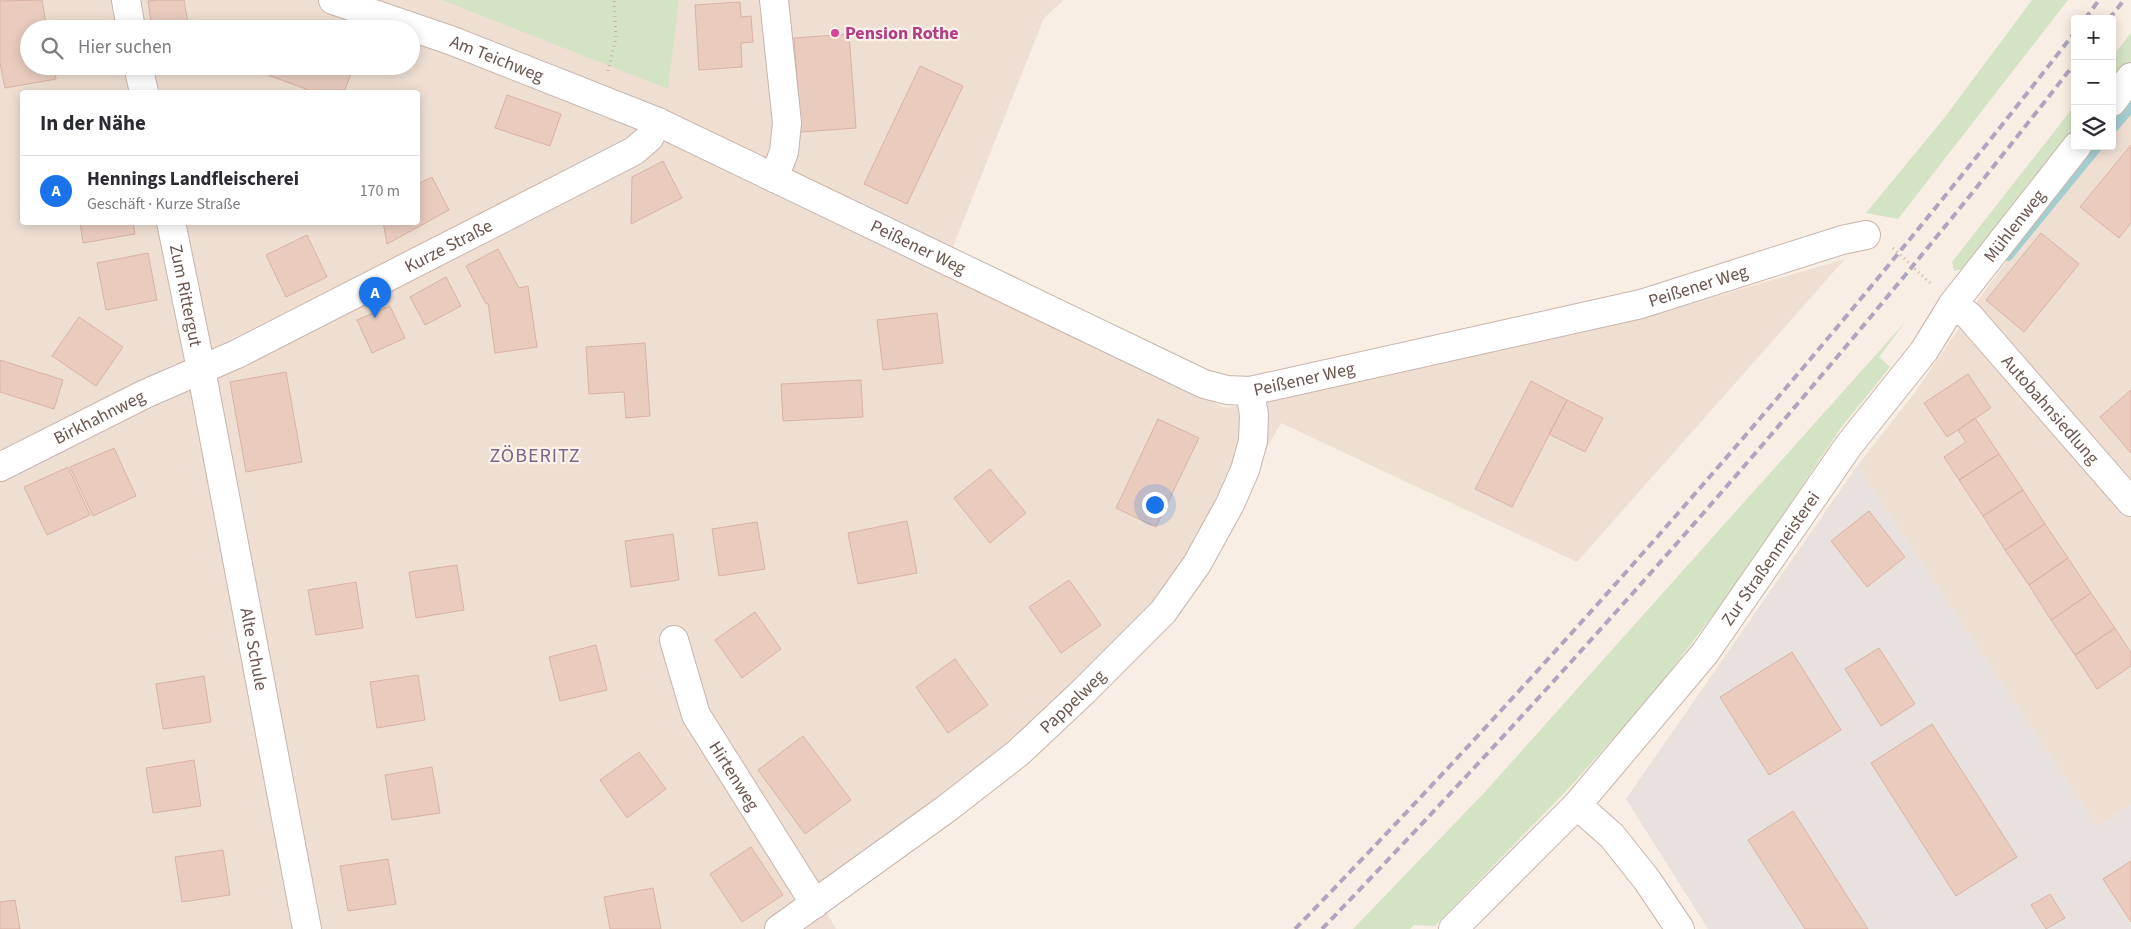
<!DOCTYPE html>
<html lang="de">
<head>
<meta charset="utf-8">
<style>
	:root { --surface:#fff; --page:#f7f7f7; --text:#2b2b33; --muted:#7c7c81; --line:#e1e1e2; --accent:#1a73e8 }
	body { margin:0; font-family:"Source Sans 3",sans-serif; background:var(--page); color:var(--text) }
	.controls { position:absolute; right:15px; top:15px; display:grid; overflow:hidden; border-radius:5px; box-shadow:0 2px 12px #0003 }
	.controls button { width:45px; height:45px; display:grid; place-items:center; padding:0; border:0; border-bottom:1px solid var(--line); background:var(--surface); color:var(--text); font:25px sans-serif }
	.you { position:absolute; left:1154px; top:504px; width:18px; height:18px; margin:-12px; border:4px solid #fff; border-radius:50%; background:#1a73e8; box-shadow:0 0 0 8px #1a73e833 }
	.badge { display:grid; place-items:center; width:32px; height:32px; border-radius:50%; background:var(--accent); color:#fff; font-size:16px; font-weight:700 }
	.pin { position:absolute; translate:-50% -41px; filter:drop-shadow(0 1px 2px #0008) }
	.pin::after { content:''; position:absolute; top:26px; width:18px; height:15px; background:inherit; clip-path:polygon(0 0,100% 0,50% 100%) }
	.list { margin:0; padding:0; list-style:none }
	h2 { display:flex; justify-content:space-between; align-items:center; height:65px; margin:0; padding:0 20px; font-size:21px }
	h2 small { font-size:16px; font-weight:400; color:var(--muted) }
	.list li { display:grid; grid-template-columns:32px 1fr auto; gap:15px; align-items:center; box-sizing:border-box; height:70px; padding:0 20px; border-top:1px solid var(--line) }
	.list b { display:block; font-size:19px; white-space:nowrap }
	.list p { margin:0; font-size:16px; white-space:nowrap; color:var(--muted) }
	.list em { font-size:16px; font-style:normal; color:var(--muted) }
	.icon { flex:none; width:28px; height:28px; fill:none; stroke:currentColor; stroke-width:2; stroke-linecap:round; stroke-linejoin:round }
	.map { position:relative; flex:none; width:2131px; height:929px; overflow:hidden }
	.search { position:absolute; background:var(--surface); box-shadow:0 2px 12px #0003; left:20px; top:20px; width:400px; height:55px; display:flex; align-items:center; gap:12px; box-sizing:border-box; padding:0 18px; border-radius:28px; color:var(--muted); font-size:19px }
	.panel { position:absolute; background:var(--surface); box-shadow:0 2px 12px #0003; left:20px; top:90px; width:400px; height:135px; border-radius:5px }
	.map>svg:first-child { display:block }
</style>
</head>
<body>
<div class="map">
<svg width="2131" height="929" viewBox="0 0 2131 929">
	<rect width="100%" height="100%" fill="#f8eee3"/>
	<path fill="#efdfd3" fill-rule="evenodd" d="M0,0H1064L1044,18L942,274L1226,408L1621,324L1845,259L1577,562L1281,423L1170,620L1022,761L827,913L836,929H0ZM29,29H411V66H29ZM22,92H418V222H22Z
		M2131,94V805L2098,827L1857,466L1916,391L1978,300L2092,146H2112V119Z"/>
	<path fill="#e8e1dd" d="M1857,466L2098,827L2131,805V929H1708L1626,799Z"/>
	<path fill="#d4e3c4" d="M442,0H679L668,89Z
		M2032,0H2068L1898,219L1866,213L1945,117Z
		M2131,33V66L2112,90V57Z
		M2075,105V136L1967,268L1954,271L1952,262Z
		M1906,321L1879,357L1890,367L1840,429L1735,586L1653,694L1568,789L1435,926L1414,925L1410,929H1353L1484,793Z"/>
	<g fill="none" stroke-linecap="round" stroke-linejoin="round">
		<path stroke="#a3cdcf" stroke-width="10" d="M2112,129L2131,107
			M2008,256L2098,146"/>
	</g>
	<path fill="#eaccbf" stroke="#dab1a2" d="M42,0L47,29H29V66H54L56,79L5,88L0,63V1Z
		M156,0H184L189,29H152L148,1Z
		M740,2L741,17L751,16L753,42L741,43L742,67L699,70L695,5Z
		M849,34L856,128L801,132L794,38Z
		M271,66H354L344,92H314L268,75Z
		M920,66L963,86L907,204L864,184Z
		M507,95L561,114L550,146L495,128Z
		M2131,145V223L2119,238L2080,207Z
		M663,161L682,198L631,224L632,177Z
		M432,177L449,210L387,244L383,222H418V184Z
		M80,222H133L135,234L83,243Z
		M2041,233L2079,264L2024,332L1986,300Z
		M307,235L327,277L286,297L266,255Z
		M498,249L519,288L528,286L537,347L495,353L488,303L486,304L466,266Z
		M148,253L157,300L106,310L97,263Z
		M446,277L461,306L425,325L410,297Z
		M390,306L405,338L372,353L357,320Z
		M937,313L943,363L883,370L877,320Z
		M79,317L123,347L96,386L52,356Z
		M645,343L650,416L626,418L624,392L589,394L586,347Z
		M0,360L63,380L54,409L0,392Z
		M286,372L302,462L246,472L230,382Z
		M1968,374L1991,408L1947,437L1924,403Z
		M861,380L863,417L783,421L781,384Z
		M1531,381L1567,400L1512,507L1475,489Z
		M2131,390V453L2100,417Z
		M1567,400L1603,418L1585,452L1549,434Z
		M1975,418L1999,454L1959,480L1944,457L1966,442L1958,430Z
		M1158,419L1199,438L1156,527L1116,508Z
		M114,448L136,496L93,516L70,467Z
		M1999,454L2023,490L1983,516L1959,480Z
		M68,467L90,515L47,535L24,487Z
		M990,469L1026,513L990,543L954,498Z
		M2023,490L2045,524L2005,550L1983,516Z
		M1869,511L1905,557L1867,587L1831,541Z
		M907,521L917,573L858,584L848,533Z
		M757,522L765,569L719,576L712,529Z
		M2045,524L2068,558L2029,585L2005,550Z
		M673,534L679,580L631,587L625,541Z
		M2068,558L2091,593L2051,620L2029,585Z
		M457,565L464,610L416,618L409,572Z
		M1069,580L1101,625L1061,653L1029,607Z
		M356,582L363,628L316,635L308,590Z
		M2091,593L2115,628L2075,655L2051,620Z
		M755,612L781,649L742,678L715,640Z
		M2115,628L2131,653V666L2097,689L2075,655Z
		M596,645L607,690L560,701L549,657Z
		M1879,648L1915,704L1881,726L1845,669Z
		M1792,652L1841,730L1769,775L1720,697Z
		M955,659L988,705L948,733L916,687Z
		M418,675L425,720L377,728L370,682Z
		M204,676L211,722L163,729L156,684Z
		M1932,724L2017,857L1956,896L1871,763Z
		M803,736L851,800L805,834L758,770Z
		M639,752L666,789L627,818L600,780Z
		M194,760L201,806L153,813L146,768Z
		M432,767L440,813L392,820L385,775Z
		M1793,811L1868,929H1805L1748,840Z
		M751,847L783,895L742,922L710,874Z
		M223,850L230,895L182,902L175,857Z
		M388,859L396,904L348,911L340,866Z
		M2131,861V922L2103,879Z
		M653,888L661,929H610L604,897Z
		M2050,894L2065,918L2046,929L2031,905Z
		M15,900L20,929H0V902Z"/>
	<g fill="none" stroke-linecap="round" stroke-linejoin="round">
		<defs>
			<g id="minor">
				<path d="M126,0L131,29"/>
				<path id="s1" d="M333,0L450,40L658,122L1204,384L1227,390L1250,391L1641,304L1842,240L1866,235"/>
				<path d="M138,66L144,92"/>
				<path d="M2112,102L2131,77"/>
				<path d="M774,178L784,152L787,123L774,0"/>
				<path id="s2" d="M171,222L201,369L307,929"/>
				<path id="s3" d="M1953,304L1969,316L2131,502"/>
				<path id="s4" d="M0,467L145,394L237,354L634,151L649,138L658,122"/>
				<path id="s5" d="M674,640L696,715L815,904"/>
				<path d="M1577,805L1612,836L1647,880L1680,929"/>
				<path id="s6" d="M779,929L946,809L1018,753L1084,691L1163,612L1197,564L1230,504L1245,470L1253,441L1254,415L1250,391"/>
				<path id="s7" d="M1453,929L1577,805L1705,653L1849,445L1924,351L1953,304L2077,146"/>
			</g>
		</defs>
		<use href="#minor" stroke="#c7b5ac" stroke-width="30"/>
		<path stroke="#ceafa3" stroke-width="3" stroke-dasharray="1 4" stroke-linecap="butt" d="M608,71L616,38L614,0
			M1893,248L1930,283"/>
		<use href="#minor" stroke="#fff" stroke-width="28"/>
		<path stroke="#b0a4bf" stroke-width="4" stroke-dasharray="8 5" stroke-linecap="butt" d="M2085,19L2099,0
			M2109,19L2124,0
			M1295,929C1571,644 1832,345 2075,32
			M1322,929C1587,653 1840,365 2075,63"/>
	</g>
	<circle fill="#d1479c" stroke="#fcf2e9" stroke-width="2" cx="835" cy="33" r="5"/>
	<g text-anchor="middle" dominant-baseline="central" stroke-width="4.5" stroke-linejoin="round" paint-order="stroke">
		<g font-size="18" font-weight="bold" fill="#b23c85" stroke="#fcf2e9" text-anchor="start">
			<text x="845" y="33">Pension Rothe</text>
		</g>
		<g font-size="18" fill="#6d554d" stroke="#fcf2e9">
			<text stroke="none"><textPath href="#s1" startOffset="174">Am Teichweg</textPath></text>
			<text stroke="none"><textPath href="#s7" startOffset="902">Mühlenweg</textPath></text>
			<text stroke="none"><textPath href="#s4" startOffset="500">Kurze Straße</textPath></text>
			<text stroke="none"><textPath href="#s1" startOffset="636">Peißener Weg</textPath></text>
			<text stroke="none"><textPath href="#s1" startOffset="1460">Peißener Weg</textPath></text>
			<text stroke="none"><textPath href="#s2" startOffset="75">Zum Rittergut</textPath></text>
			<text stroke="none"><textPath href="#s1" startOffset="1055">Peißener Weg</textPath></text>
			<text stroke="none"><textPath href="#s3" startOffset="144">Autobahnsiedlung</textPath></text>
			<text stroke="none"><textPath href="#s4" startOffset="111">Birkhahnweg</textPath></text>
			<text stroke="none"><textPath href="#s7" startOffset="489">Zur Straßenmeisterei</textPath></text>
			<text stroke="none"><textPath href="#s2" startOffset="435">Alte Schule</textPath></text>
			<text stroke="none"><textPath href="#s6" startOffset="372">Pappelweg</textPath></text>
			<text stroke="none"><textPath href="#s5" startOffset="150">Hirtenweg</textPath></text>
		</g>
		<g font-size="20" letter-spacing="1" fill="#7a6689" stroke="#fcf2e9">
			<text x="535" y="456">ZÖBERITZ</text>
		</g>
	</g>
</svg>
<div class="controls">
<button>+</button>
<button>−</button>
<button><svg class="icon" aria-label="layers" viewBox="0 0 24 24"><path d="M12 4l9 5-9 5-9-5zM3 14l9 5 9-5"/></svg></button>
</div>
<div class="you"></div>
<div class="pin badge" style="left:375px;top:318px">A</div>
<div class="search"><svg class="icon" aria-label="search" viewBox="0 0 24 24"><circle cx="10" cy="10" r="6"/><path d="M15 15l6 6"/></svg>Hier suchen</div>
<section class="panel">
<h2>In der Nähe<small></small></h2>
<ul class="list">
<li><span class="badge">A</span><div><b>Hennings Landfleischerei</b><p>Geschäft · Kurze Straße</p></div><em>170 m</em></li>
</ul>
</section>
</div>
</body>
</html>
